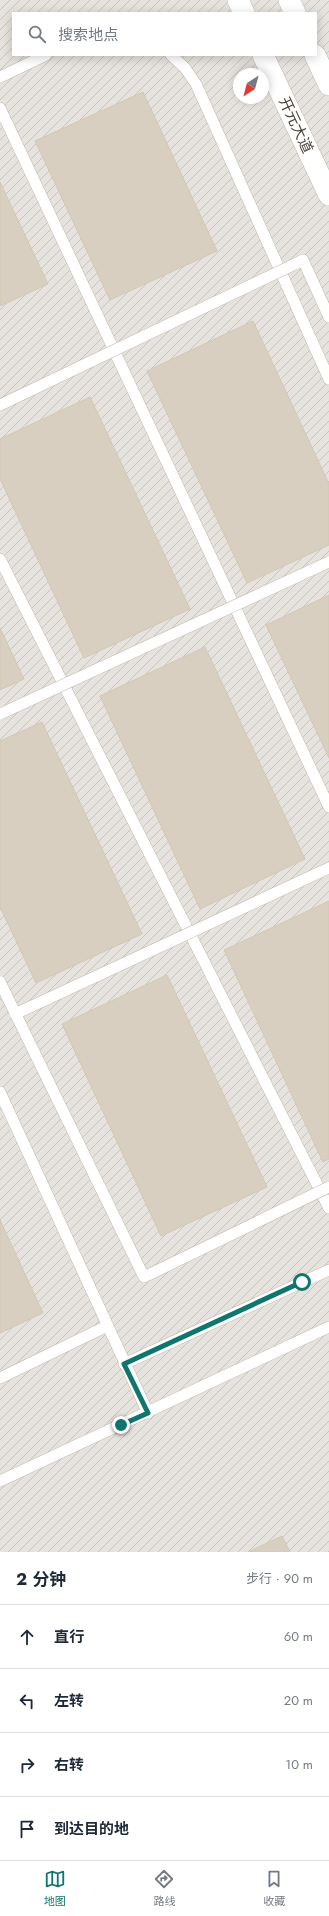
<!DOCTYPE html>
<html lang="zh">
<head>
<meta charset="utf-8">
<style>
	:root { --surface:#fff; --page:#f6f6f7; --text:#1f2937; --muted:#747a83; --line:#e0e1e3; --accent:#0f766e }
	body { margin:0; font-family:Jost,"Noto Sans SC",sans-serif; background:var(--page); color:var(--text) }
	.compass { position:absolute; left:233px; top:68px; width:36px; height:36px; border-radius:50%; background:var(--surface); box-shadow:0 2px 10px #0003; rotate:216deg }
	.stop { position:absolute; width:12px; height:12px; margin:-9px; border:3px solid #0f766e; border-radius:50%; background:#fff }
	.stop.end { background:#0f766e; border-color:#fff; box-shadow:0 1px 4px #0008 }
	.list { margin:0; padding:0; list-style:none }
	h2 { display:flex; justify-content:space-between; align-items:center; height:52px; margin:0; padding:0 16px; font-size:17px }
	h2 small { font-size:13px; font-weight:400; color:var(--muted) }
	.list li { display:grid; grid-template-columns:26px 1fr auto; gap:12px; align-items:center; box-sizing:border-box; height:64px; padding:0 16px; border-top:1px solid var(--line) }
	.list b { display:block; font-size:15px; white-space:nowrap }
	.list em { font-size:13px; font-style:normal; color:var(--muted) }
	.icon { flex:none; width:22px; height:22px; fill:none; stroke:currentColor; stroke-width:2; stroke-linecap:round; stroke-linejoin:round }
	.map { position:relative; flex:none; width:329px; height:1552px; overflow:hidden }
	.search { position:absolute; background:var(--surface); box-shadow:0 2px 10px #0003; left:12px; right:12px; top:12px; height:44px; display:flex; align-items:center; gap:10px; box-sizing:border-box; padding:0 14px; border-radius:0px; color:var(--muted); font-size:15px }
	.sheet { height:308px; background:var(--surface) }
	nav { display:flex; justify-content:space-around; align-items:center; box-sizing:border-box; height:56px; border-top:1px solid var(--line); background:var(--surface); font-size:11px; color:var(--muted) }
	nav a { display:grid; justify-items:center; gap:2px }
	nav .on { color:var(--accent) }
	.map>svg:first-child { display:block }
</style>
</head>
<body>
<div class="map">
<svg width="329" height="1552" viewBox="0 0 329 1552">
	<defs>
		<pattern id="industrial-furrows" width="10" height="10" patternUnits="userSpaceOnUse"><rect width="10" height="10" fill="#e6e2dd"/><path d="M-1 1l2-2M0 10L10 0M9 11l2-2" fill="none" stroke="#c7c3be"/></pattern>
	</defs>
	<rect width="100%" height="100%" fill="#f6f3ec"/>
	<path fill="url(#industrial-furrows)" fill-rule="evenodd" d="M0,0H329V1552H0ZM13,13H316V55H13ZM239,74H263V98H239Z"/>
	<path fill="#d8cfc1" stroke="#d3c7b4" d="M143,92L217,251L110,300L35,141Z
		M0,182L48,284L0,306Z
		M253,321L329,484V545L247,583L147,371Z
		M90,397L190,609L84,658L0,479V439Z
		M329,595V758L266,625Z
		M0,628L24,679L0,690Z
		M205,647L305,859L200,909L100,696Z
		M42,722L142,934L36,983L0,907V741Z
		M329,901V1159L323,1162L224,950Z
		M167,975L267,1187L161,1236L62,1024Z
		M0,1220L43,1313L0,1333Z
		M282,1536L290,1552H248Z"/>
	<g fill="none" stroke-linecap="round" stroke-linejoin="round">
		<defs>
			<path id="service" d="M171,55L185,68L196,84L329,379
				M0,77L46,55
				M0,108L329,807
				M293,265L303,260L329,317
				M0,405L94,360
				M0,559L329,1208
				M0,1092L148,1413
				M124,1364L329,1270
				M0,1378L107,1326
				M0,1481L329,1327"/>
			<path id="minor" d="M238,0L244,13
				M289,0L295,13
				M263,55L329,195
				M315,55L329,85"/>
		</defs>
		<use href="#service" stroke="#c2bbae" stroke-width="12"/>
		<use href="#minor" stroke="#c2bbae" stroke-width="22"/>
		<use href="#service" stroke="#fff" stroke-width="11"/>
		<use href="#minor" stroke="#fff" stroke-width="21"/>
		<defs>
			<path id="service-bridge" d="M94,360L293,265
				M0,714L329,562
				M0,982L144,1277L329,1187
				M15,1014L329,868"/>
		</defs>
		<use href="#service-bridge" stroke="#c2bbae" stroke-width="12" stroke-linecap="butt"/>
		<use href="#service-bridge" stroke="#fff" stroke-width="11"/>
	</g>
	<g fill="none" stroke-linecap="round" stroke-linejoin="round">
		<path stroke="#0f766e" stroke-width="5" d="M121,1425L148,1413L124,1364L302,1282"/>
	</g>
	<g text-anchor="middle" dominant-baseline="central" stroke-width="3.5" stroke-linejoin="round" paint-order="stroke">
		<g font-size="15" fill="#4b4439" stroke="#fff">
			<text transform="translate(296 125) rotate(65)">开元大道</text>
		</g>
	</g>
</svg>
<svg class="compass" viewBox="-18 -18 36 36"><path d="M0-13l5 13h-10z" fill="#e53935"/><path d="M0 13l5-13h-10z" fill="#747a83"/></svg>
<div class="stop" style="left:302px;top:1282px"></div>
<div class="stop end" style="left:121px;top:1425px"></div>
<div class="search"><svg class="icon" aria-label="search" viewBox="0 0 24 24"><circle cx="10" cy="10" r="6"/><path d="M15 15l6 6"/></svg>搜索地点</div>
</div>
<section class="sheet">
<h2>2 分钟<small>步行 · 90 m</small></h2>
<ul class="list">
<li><svg class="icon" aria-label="ahead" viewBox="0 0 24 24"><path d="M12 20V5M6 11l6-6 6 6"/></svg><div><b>直行</b></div><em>60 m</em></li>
<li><svg class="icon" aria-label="left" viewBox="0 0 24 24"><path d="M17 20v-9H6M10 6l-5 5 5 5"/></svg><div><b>左转</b></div><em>20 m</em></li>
<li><svg class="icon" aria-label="right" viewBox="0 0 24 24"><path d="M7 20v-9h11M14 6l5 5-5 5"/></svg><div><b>右转</b></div><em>10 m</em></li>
<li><svg class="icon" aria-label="arrive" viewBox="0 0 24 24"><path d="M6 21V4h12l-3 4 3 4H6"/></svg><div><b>到达目的地</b></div></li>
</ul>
</section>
<nav>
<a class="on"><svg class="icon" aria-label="map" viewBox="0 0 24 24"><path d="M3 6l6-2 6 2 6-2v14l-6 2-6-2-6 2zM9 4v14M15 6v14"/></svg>地图</a>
<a><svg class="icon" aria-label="directions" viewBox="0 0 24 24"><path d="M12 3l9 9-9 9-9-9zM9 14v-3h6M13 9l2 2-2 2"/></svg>路线</a>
<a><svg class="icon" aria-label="saved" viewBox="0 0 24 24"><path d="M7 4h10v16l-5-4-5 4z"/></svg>收藏</a>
</nav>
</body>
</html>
